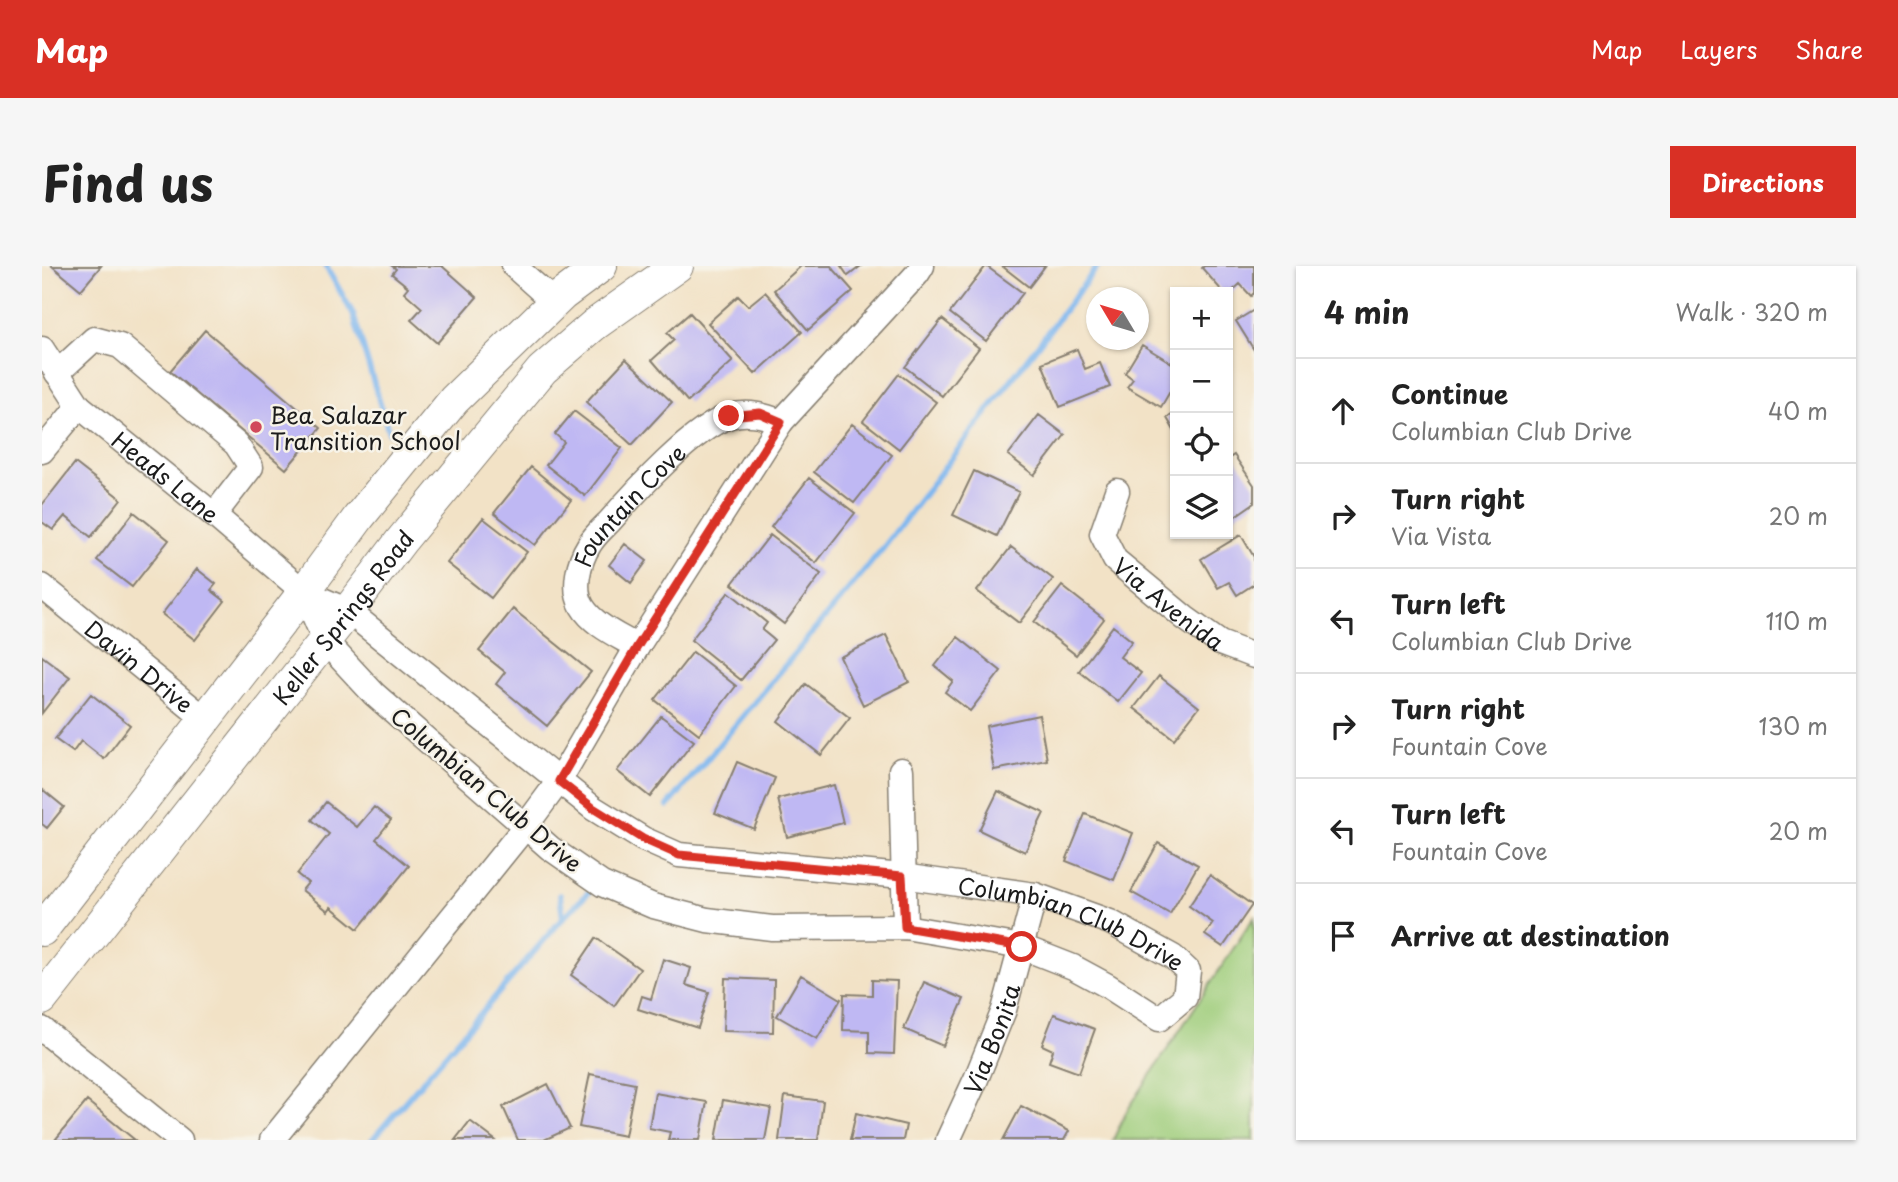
<!DOCTYPE html>
<html lang="en">
<head>
<meta charset="utf-8">
<style>
	:root { --surface:#fff; --page:#f6f6f6; --text:#222; --muted:#767676; --line:#e0e0e0; --accent:#d93025 }
	body { margin:0; font-family:"Playpen Sans",sans-serif; background:var(--page); color:var(--text) }
	.controls { position:absolute; right:21px; top:21px; display:grid; overflow:hidden; border-radius:0px; box-shadow:0 2px 5px #0004 }
	.controls button { width:63px; height:63px; display:grid; place-items:center; padding:0; border:0; border-bottom:2px solid var(--line); background:var(--surface); color:var(--text); font:35px sans-serif }
	.compass { position:absolute; left:1044px; top:21px; width:63px; height:63px; border-radius:50%; background:var(--surface); box-shadow:0 2px 5px #0004; rotate:308deg }
	.stop { position:absolute; width:21px; height:21px; margin:-16px; border:5px solid #d93025; border-radius:50%; background:#fff }
	.stop.end { background:#d93025; border-color:#fff; box-shadow:0 2px 7px #0008 }
	.list { margin:0; padding:0; list-style:none }
	h2 { display:flex; justify-content:space-between; align-items:center; height:91px; margin:0; padding:0 28px; font-size:30px }
	h2 small { font-size:23px; font-weight:400; color:var(--muted) }
	.list li { display:grid; grid-template-columns:46px 1fr auto; gap:21px; align-items:center; box-sizing:border-box; height:105px; padding:0 28px; border-top:2px solid var(--line) }
	.list b { display:block; font-size:26px; white-space:nowrap }
	.list p { margin:0; font-size:23px; white-space:nowrap; color:var(--muted) }
	.list em { font-size:23px; font-style:normal; color:var(--muted) }
	.icon { flex:none; width:38px; height:38px; fill:none; stroke:currentColor; stroke-width:2; stroke-linecap:round; stroke-linejoin:round }
	.map { position:relative; flex:none; width:1212px; height:874px; overflow:hidden; border-radius:0px }
	header { display:flex; align-items:center; gap:42px; box-sizing:border-box; height:98px; padding:0 35px; background:var(--accent); color:#fff }
	header strong { font-size:33px }
	nav { display:flex; gap:38px; margin-inline-start:auto; font-size:24px }
	.intro { display:flex; align-items:center; justify-content:space-between; box-sizing:border-box; height:168px; padding:0 42px }
	h1 { margin:0; font-size:49px }
	.button { padding:18px 32px; border-radius:0px; background:var(--accent); color:#fff; font-size:24px; font-weight:700 }
	main { display:flex; gap:42px; padding:0 42px }
	aside { flex:1; background:var(--surface); border-radius:0px; box-shadow:0 2px 5px #0004 }
	.map>svg:first-child { display:block }
</style>
</head>
<body>
<header>
<strong>Map</strong>
<nav><a>Map</a><a>Layers</a><a>Share</a></nav>
</header>
<div class="intro"><h1>Find us</h1><a class="button">Directions</a></div>
<main>
<div class="map">
<svg width="1212" height="874" viewBox="0 0 1212 874">
	<rect width="100%" height="100%" fill="#f7f3e8"/>
	<filter id="ink" filterUnits="userSpaceOnUse"><feTurbulence type="fractalNoise" baseFrequency=".0143" numOctaves="2"/><feDisplacementMap in="SourceGraphic" scale="14" xChannelSelector="R" yChannelSelector="G"/><feConvolveMatrix kernelMatrix="1 2 1 2 8 2 1 2 1" color-interpolation-filters="sRGB"/></filter>
	<filter id="wash" filterUnits="userSpaceOnUse"><feTurbulence type="fractalNoise" baseFrequency=".00686" numOctaves="4" result="noise"/><feDisplacementMap in="SourceGraphic" scale="28" xChannelSelector="R" yChannelSelector="G"/><feGaussianBlur stdDeviation="1.57" result="paint"/><feColorMatrix in="noise" values="0 0 0 0 0 0 0 0 0 0 0 0 0 0 0 0 0 1.4 0 .05"/><feComposite in="paint" operator="in"/></filter>
	<g filter="url(#wash)">
		<rect width="100%" height="100%" fill="#f2e2c6"/>
		<path fill="#9fcd7b" stroke="#5e744c" stroke-width="2" d="M1212,651V874H1071L1083,848Z"/>
		<g fill="none" stroke-linecap="round" stroke-linejoin="round">
			<path stroke="#7fb7ef" stroke-width="6" d="M284,0L311,48L347,167
				M626,540L842,281L1056,0
				M518,629L521,652
				M330,874L521,652L547,626"/>
		</g>
		<g id="blocks">
			<path fill="#bfb8f3" d="M10,0H59L39,24Z
				M350,0H400L435,31L395,77L369,54L380,42L362,26L366,21L350,8L354,3Z
				M759,0H789L811,25L766,64L732,24Z
				M799,0H819L806,10Z
				M944,0L981,27L944,75L908,47Z
				M960,0H1003L987,21Z
				M1162,0H1212V27L1209,30L1198,18L1186,29V26H1181L1160,2Z
				M723,26L760,66L713,108L666,57L696,30L706,40Z
				M1212,44V84L1194,55Z
				M648,47L691,95L646,136L610,94L632,74L625,67Z
				M900,53L937,82L900,130L863,101Z
				M163,64L279,162L244,203L128,105Z
				M1100,79L1133,99V117L1119,141L1085,121L1091,113L1083,107Z
				M1035,83L1043,103L1058,97L1068,121L1018,141L1000,97Z
				M584,93L630,136L590,179L544,136Z
				M857,108L894,136L857,183L821,155Z
				M532,145L580,182L543,230L504,199L522,176L513,168Z
				M1133,147V166L1125,152Z
				M997,149L1023,169L992,209L966,189Z
				M810,158L850,189L812,237L772,206Z
				M1192,189L1212,219V237L1186,255V193Z
				M33,197L79,233L49,271L23,250L11,264L0,256V239Z
				M489,201L529,234L493,279L452,247Z
				M932,205L977,226L955,270L911,249Z
				M767,212L813,247L774,297L729,261Z
				M92,246L127,274L90,321L55,294Z
				M441,252L485,286L449,332L405,297Z
				M728,269L779,308L742,358L690,318Z
				M1199,269L1212,291V318L1195,329L1187,316L1176,322L1159,293Z
				M583,278L605,295L589,317L567,299Z
				M969,281L1011,313L977,357L935,325Z
				M155,303L174,318L169,324L183,335L153,374L120,348Z
				M1020,320L1062,353L1034,389L992,356Z
				M687,326L725,357L720,364L732,374L699,414L649,374Z
				M471,343L549,406L505,460L454,418L463,406L437,385Z
				M1071,360L1090,375L1078,391L1099,407L1076,436L1037,405Z
				M844,369L867,416L821,439L798,391Z
				M916,371L959,405L928,445L903,426L911,415L893,400Z
				M651,386L694,420L657,468L613,434Z
				M0,390L28,411L0,447Z
				M1117,410L1157,441L1132,473L1092,442Z
				M764,418L808,452L779,489L736,455Z
				M49,428L88,459L62,493L39,475L31,486L13,473Z
				M997,449L1005,494L952,504L944,460Z
				M619,450L652,475L608,531L575,505Z
				M695,496L733,512L712,563L673,547Z
				M792,519L801,557L745,571L736,533Z
				M0,523L22,541L5,562L0,558Z
				M956,525L1002,547L983,586L937,564Z
				M284,536L315,561L332,541L349,554L334,573L367,600L316,663L289,641L286,645L260,624L266,617L255,608L287,568L270,554Z
				M1043,548L1091,567L1072,614L1024,595Z
				M1116,577L1156,599L1128,648L1089,626Z
				M1168,609L1210,639L1181,681L1163,669L1171,657L1147,640Z
				M554,672L598,703L572,740L529,709Z
				M621,693L649,702L644,719L667,726L656,762L596,743L600,730L609,733Z
				M759,709L799,733L775,773L735,750Z
				M683,712L732,714L731,766L681,765Z
				M830,714L855,715L852,788L827,787V765L801,764L802,728L830,729Z
				M882,716L922,733L901,780L862,763Z
				M1012,748L1053,763L1037,807L1007,796L1011,784L1000,779Z
				M548,808L593,817L583,870L537,861Z
				M506,818L528,862L502,874H476L461,841Z
				M613,827L665,836L658,874H626L628,866L607,862Z
				M743,830L781,835L776,874H737Z
				M681,834L729,842L723,874H674Z
				M45,835L93,874H13Z
				M979,840L1027,865L1022,874H961Z
				M814,847L864,859L861,874H808Z
				M428,855L453,874H413Z"/>
		</g>
	</g>
	<g filter="url(#ink)">
		<use href="#blocks" fill-opacity="0" stroke="#877f71" stroke-width="2"/>
		<g fill="none" stroke-linecap="round" stroke-linejoin="round">
			<defs>
				<g id="minor">
					<path d="M472,0L512,36"/>
					<path id="s1" d="M0,83L37,140L172,249L262,326L306,345L551,542L601,573L637,589L860,610L993,629L1068,656L1131,691L1146,705L1143,731L1117,753L1066,720L1031,701L980,681L863,661L730,662L665,654L611,640L560,618L508,582L332,428L283,375L262,326"/>
					<path d="M15,107L52,73L78,80L194,178L209,201L172,249"/>
					<path d="M0,185L37,140"/>
					<path id="s2" d="M1075,225L1060,268L1073,294L1143,352L1178,377L1212,390"/>
					<path id="s3" d="M0,320L163,453"/>
					<path id="s4" d="M595,381C577,370 551,359 540,340C530,322 537,295 547,279C552,270 561,262 568,255C593,226 652,161 688,150C706,145 722,149 739,156"/>
					<path d="M859,504L863,661"/>
					<path d="M0,763L138,874"/>
					<path d="M230,874L483,561L517,515L595,381L739,156L875,8L880,0"/>
					<path id="s5" d="M906,874L934,813L962,744L993,629"/>
				</g>
				<g id="major">
					<path d="M0,664L262,326L317,251L412,134L520,29L559,0"/>
					<path id="s6" d="M0,733L306,345L359,275L500,104L552,59L635,0"/>
				</g>
			</defs>
			<use href="#minor" stroke="#877f71" stroke-width="27"/>
			<use href="#major" stroke="#877f71" stroke-width="34"/>
			<use href="#minor" stroke="#fff" stroke-width="24"/>
			<use href="#major" stroke="#fff" stroke-width="32"/>
		</g>
	</g>
	<g fill="none" stroke-linecap="round" stroke-linejoin="round" filter="url(#ink)">
		<path stroke="#d93025" stroke-width="9" d="M687,150L718,147L739,156L595,381L517,515L551,542L601,573L637,589L860,610L863,661L980,681"/>
	</g>
	<circle fill="#d1495b" stroke="#f7f3e8" stroke-width="2.5" cx="214" cy="161" r="7"/>
	<g text-anchor="middle" dominant-baseline="central" stroke-width="5" stroke-linejoin="round" paint-order="stroke">
		<g font-size="23" fill="#1c1c1c" stroke="#f7f3e8" text-anchor="start">
			<text x="228" y="148">Bea Salazar<tspan x="228" dy="26">Transition School</tspan></text>
		</g>
		<g font-size="23" fill="#1c1c1c" stroke="#f7f3e8">
			<text stroke="none"><textPath href="#s1" startOffset="180">Heads Lane</textPath></text>
			<text stroke="none"><textPath href="#s4" startOffset="189">Fountain Cove</textPath></text>
			<text stroke="none"><textPath href="#s2" startOffset="144">Via Avenida</textPath></text>
			<text stroke="none"><textPath href="#s6" startOffset="486">Keller Springs Road</textPath></text>
			<text stroke="none"><textPath href="#s3" startOffset="126">Davin Drive</textPath></text>
			<text transform="translate(445 523) rotate(40)">Columbian Club Drive</text>
			<text stroke="none"><textPath href="#s1" startOffset="1222">Columbian Club Drive</textPath></text>
			<text stroke="none"><textPath href="#s5" startOffset="110">Via Bonita</textPath></text>
		</g>
	</g>
</svg>
<div class="controls">
<button>+</button>
<button>−</button>
<button><svg class="icon" aria-label="locate" viewBox="0 0 24 24"><circle cx="12" cy="12" r="6"/><path d="M12 2v4M12 18v4M2 12h4M18 12h4"/></svg></button>
<button><svg class="icon" aria-label="layers" viewBox="0 0 24 24"><path d="M12 4l9 5-9 5-9-5zM3 14l9 5 9-5"/></svg></button>
</div>
<svg class="compass" viewBox="-18 -18 36 36"><path d="M0-13l5 13h-10z" fill="#e53935"/><path d="M0 13l5-13h-10z" fill="#767676"/></svg>
<div class="stop" style="left:980px;top:681px"></div>
<div class="stop end" style="left:687px;top:150px"></div>
</div>
<aside>
<h2>4 min<small>Walk · 320 m</small></h2>
<ul class="list">
<li><svg class="icon" aria-label="ahead" viewBox="0 0 24 24"><path d="M12 20V5M6 11l6-6 6 6"/></svg><div><b>Continue</b><p>Columbian Club Drive</p></div><em>40 m</em></li>
<li><svg class="icon" aria-label="right" viewBox="0 0 24 24"><path d="M7 20v-9h11M14 6l5 5-5 5"/></svg><div><b>Turn right</b><p>Via Vista</p></div><em>20 m</em></li>
<li><svg class="icon" aria-label="left" viewBox="0 0 24 24"><path d="M17 20v-9H6M10 6l-5 5 5 5"/></svg><div><b>Turn left</b><p>Columbian Club Drive</p></div><em>110 m</em></li>
<li><svg class="icon" aria-label="right" viewBox="0 0 24 24"><path d="M7 20v-9h11M14 6l5 5-5 5"/></svg><div><b>Turn right</b><p>Fountain Cove</p></div><em>130 m</em></li>
<li><svg class="icon" aria-label="left" viewBox="0 0 24 24"><path d="M17 20v-9H6M10 6l-5 5 5 5"/></svg><div><b>Turn left</b><p>Fountain Cove</p></div><em>20 m</em></li>
<li><svg class="icon" aria-label="arrive" viewBox="0 0 24 24"><path d="M6 21V4h12l-3 4 3 4H6"/></svg><div><b>Arrive at destination</b></div></li>
</ul>
</aside>
</main>
</body>
</html>
